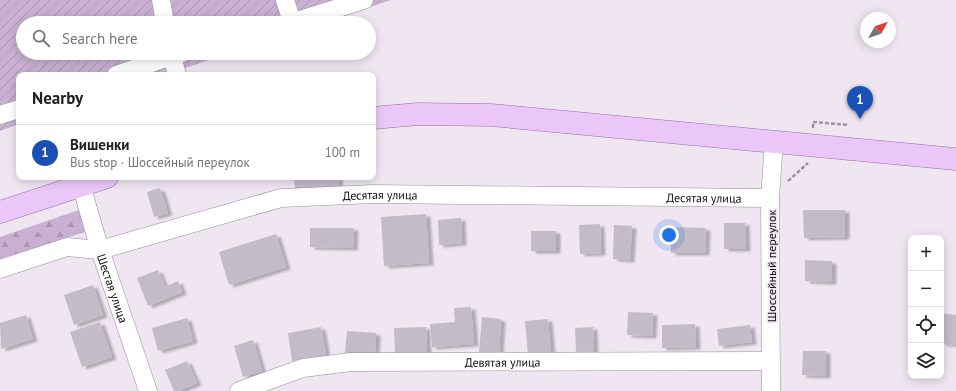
<!DOCTYPE html>
<html lang="en">
<head>
<meta charset="utf-8">
<style>
	:root { --surface:#fff; --page:#f6f6f6; --text:#222; --muted:#767676; --line:#e0e0e0; --accent:#d93025 }
	body { margin:0; font-family:"PT Sans",sans-serif; background:var(--page); color:var(--text) }
	.controls { position:absolute; right:12px; bottom:12px; display:grid; overflow:hidden; border-radius:8px; box-shadow:0 2px 10px #0003 }
	.controls button { width:36px; height:36px; display:grid; place-items:center; padding:0; border:0; border-bottom:1px solid var(--line); background:var(--surface); color:var(--text); font:20px sans-serif }
	.compass { position:absolute; left:860px; top:12px; width:36px; height:36px; border-radius:50%; background:var(--surface); box-shadow:0 2px 10px #0003; rotate:50deg }
	.you { position:absolute; left:669px; top:235px; width:14px; height:14px; margin:-10px; border:3px solid #fff; border-radius:50%; background:#1a73e8; box-shadow:0 0 0 6px #1a73e833 }
	.badge { display:grid; place-items:center; width:26px; height:26px; border-radius:50%; background:var(--accent); color:#fff; font-size:13px; font-weight:700 }
	.pin { position:absolute; translate:-50% -33px; filter:drop-shadow(0 1px 2px #0008) }
	.pin::after { content:''; position:absolute; top:21px; width:14px; height:12px; background:inherit; clip-path:polygon(0 0,100% 0,50% 100%) }
	.list { margin:0; padding:0; list-style:none }
	h2 { display:flex; justify-content:space-between; align-items:center; height:52px; margin:0; padding:0 16px; font-size:17px }
	h2 small { font-size:13px; font-weight:400; color:var(--muted) }
	.list li { display:grid; grid-template-columns:26px 1fr auto; gap:12px; align-items:center; box-sizing:border-box; height:56px; padding:0 16px; border-top:1px solid var(--line) }
	.list b { display:block; font-size:15px; white-space:nowrap }
	.list p { margin:0; font-size:13px; white-space:nowrap; color:var(--muted) }
	.list em { font-size:13px; font-style:normal; color:var(--muted) }
	.icon { flex:none; width:22px; height:22px; fill:none; stroke:currentColor; stroke-width:2; stroke-linecap:round; stroke-linejoin:round }
	.map { position:relative; flex:none; width:956px; height:391px; overflow:hidden }
	.search { position:absolute; background:var(--surface); box-shadow:0 2px 10px #0003; left:16px; top:16px; width:360px; height:44px; display:flex; align-items:center; gap:10px; box-sizing:border-box; padding:0 14px; border-radius:22px; color:var(--muted); font-size:15px }
	.panel { position:absolute; background:var(--surface); box-shadow:0 2px 10px #0003; left:16px; top:72px; width:360px; height:108px; border-radius:8px }
	.map>svg:first-child { display:block }
</style>
</head>
<body>
<div class="map">
<svg width="956" height="391" viewBox="0 0 956 391">
	<defs>
		<pattern id="forest-firs" width="22" height="20" patternUnits="userSpaceOnUse"><rect width="22" height="20" fill="#c9b0d3"/><path d="M5 1l3.5 6h-7zM16 11l3.5 6h-7z" fill="#ab96b4"/></pattern>
		<pattern id="garden-furrows" width="10" height="10" patternUnits="userSpaceOnUse"><rect width="10" height="10" fill="#c9b0d3"/><path d="M-1 1l2-2M0 10L10 0M9 11l2-2" fill="none" stroke="#ab96b4"/></pattern>
		<filter id="shadow"><feDropShadow dx="4.5" dy="2.5" stdDeviation="1" flood-color="#0004"/></filter>
	</defs>
	<rect width="100%" height="100%" fill="#efe6f2"/>
	<path fill="url(#forest-firs)" d="M79,210L85,232L0,259V237Z"/>
	<path fill="url(#garden-furrows)" d="M0,0H391L321,23H23V53H230L164,75H19V124L0,131Z"/>
	<path fill="#c3bbc7" filter="url(#shadow)" d="M140,53H155L141,57Z
		M294,177H338L339,186L295,190Z
		M160,188L168,213L154,217L147,192Z
		M803,210H845V237L804,238Z
		M426,214L429,263L384,266L381,217Z
		M461,218L462,243L439,245L438,220Z
		M724,223H745L746,249H724Z
		M600,224L601,253L580,254L579,225Z
		M614,225L632,226L630,260L613,259Z
		M671,227L706,228L705,253H671Z
		M310,228H354L353,248L310,247Z
		M531,231H556V251H531Z
		M276,234L286,267L229,285L219,252Z
		M805,260L832,261V282L805,281Z
		M158,270L165,287L178,281L182,292L148,306L137,278Z
		M93,285L103,315L74,325L64,295Z
		M471,307L474,344L432,347L430,324L455,322L454,308Z
		M628,312L653,313L652,336L627,335Z
		M941,313L956,315V345L941,343Z
		M26,315L33,339L1,349L0,323Z
		M482,317L501,319L499,354L479,352Z
		M187,318L193,341L158,351L152,328Z
		M548,319L551,353L528,355L525,321Z
		M100,322L112,357L82,367L70,332Z
		M695,324L696,347L662,348V325Z
		M750,325L752,342L719,346L717,329Z
		M321,327L326,355L292,361L288,333Z
		M426,327L427,352L395,353L394,328Z
		M593,327L594,351L576,352L575,328Z
		M347,331L376,333L375,355L345,353Z
		M253,340L262,371L243,377L234,346Z
		M803,351H826V376L802,375Z
		M187,361L197,383L178,391H174L165,370Z"/>
	<g fill="none" stroke-linecap="round" stroke-linejoin="round">
		<defs>
			<g id="minor">
				<path d="M161,0L165,23"/>
				<path d="M285,0L292,22"/>
				<path d="M290,23L364,0"/>
				<path d="M116,75L172,56L171,53"/>
				<path d="M177,75L172,56L182,53"/>
				<path d="M0,115L19,109"/>
				<path id="s1" d="M81,185L100,250L148,391"/>
				<path id="s2" d="M0,269L67,247L100,250L281,198L373,194L770,198"/>
				<path id="s3" d="M239,391L303,368L351,362L771,361"/>
				<path d="M771,391L770,198L774,142"/>
			</g>
			<path id="major" d="M373,118L418,114L491,115L956,159
				M0,212L107,177"/>
		</defs>
		<use href="#minor" stroke="#958d98" stroke-width="19"/>
		<use href="#major" stroke="#956ea5" stroke-width="23"/>
		<path stroke="#9a949d" stroke-width="2.5" stroke-dasharray="4 2" stroke-linecap="butt" d="M813,128V122L849,125
			M788,181L808,163"/>
		<use href="#minor" stroke="#fff" stroke-width="18"/>
		<use href="#major" stroke="#ebc7f9" stroke-width="22"/>
	</g>
	<g text-anchor="middle" dominant-baseline="central" stroke-width="3.5" stroke-linejoin="round" paint-order="stroke">
		<g font-size="12" fill="#0f0c10" stroke="#efe6f2">
			<text stroke="none"><textPath href="#s2" startOffset="391">Десятая улица</textPath></text>
			<text stroke="none"><textPath href="#s2" startOffset="715">Десятая улица</textPath></text>
			<text transform="translate(771 266) rotate(-90)">Шоссейный переулок</text>
			<text stroke="none"><textPath href="#s1" startOffset="108">Шестая улица</textPath></text>
			<text stroke="none"><textPath href="#s3" startOffset="268">Девятая улица</textPath></text>
		</g>
	</g>
</svg>
<div class="controls">
<button>+</button>
<button>−</button>
<button><svg class="icon" aria-label="locate" viewBox="0 0 24 24"><circle cx="12" cy="12" r="6"/><path d="M12 2v4M12 18v4M2 12h4M18 12h4"/></svg></button>
<button><svg class="icon" aria-label="layers" viewBox="0 0 24 24"><path d="M12 4l9 5-9 5-9-5zM3 14l9 5 9-5"/></svg></button>
</div>
<svg class="compass" viewBox="-18 -18 36 36"><path d="M0-13l5 13h-10z" fill="#e53935"/><path d="M0 13l5-13h-10z" fill="#767676"/></svg>
<div class="you"></div>
<div class="pin badge" style="left:860px;top:119px;background:#1a4fb4">1</div>
<div class="search"><svg class="icon" aria-label="search" viewBox="0 0 24 24"><circle cx="10" cy="10" r="6"/><path d="M15 15l6 6"/></svg>Search here</div>
<section class="panel">
<h2>Nearby<small></small></h2>
<ul class="list">
<li><span class="badge" style="background:#1a4fb4">1</span><div><b>Вишенки</b><p>Bus stop · Шоссейный переулок</p></div><em>100 m</em></li>
</ul>
</section>
</div>
</body>
</html>
